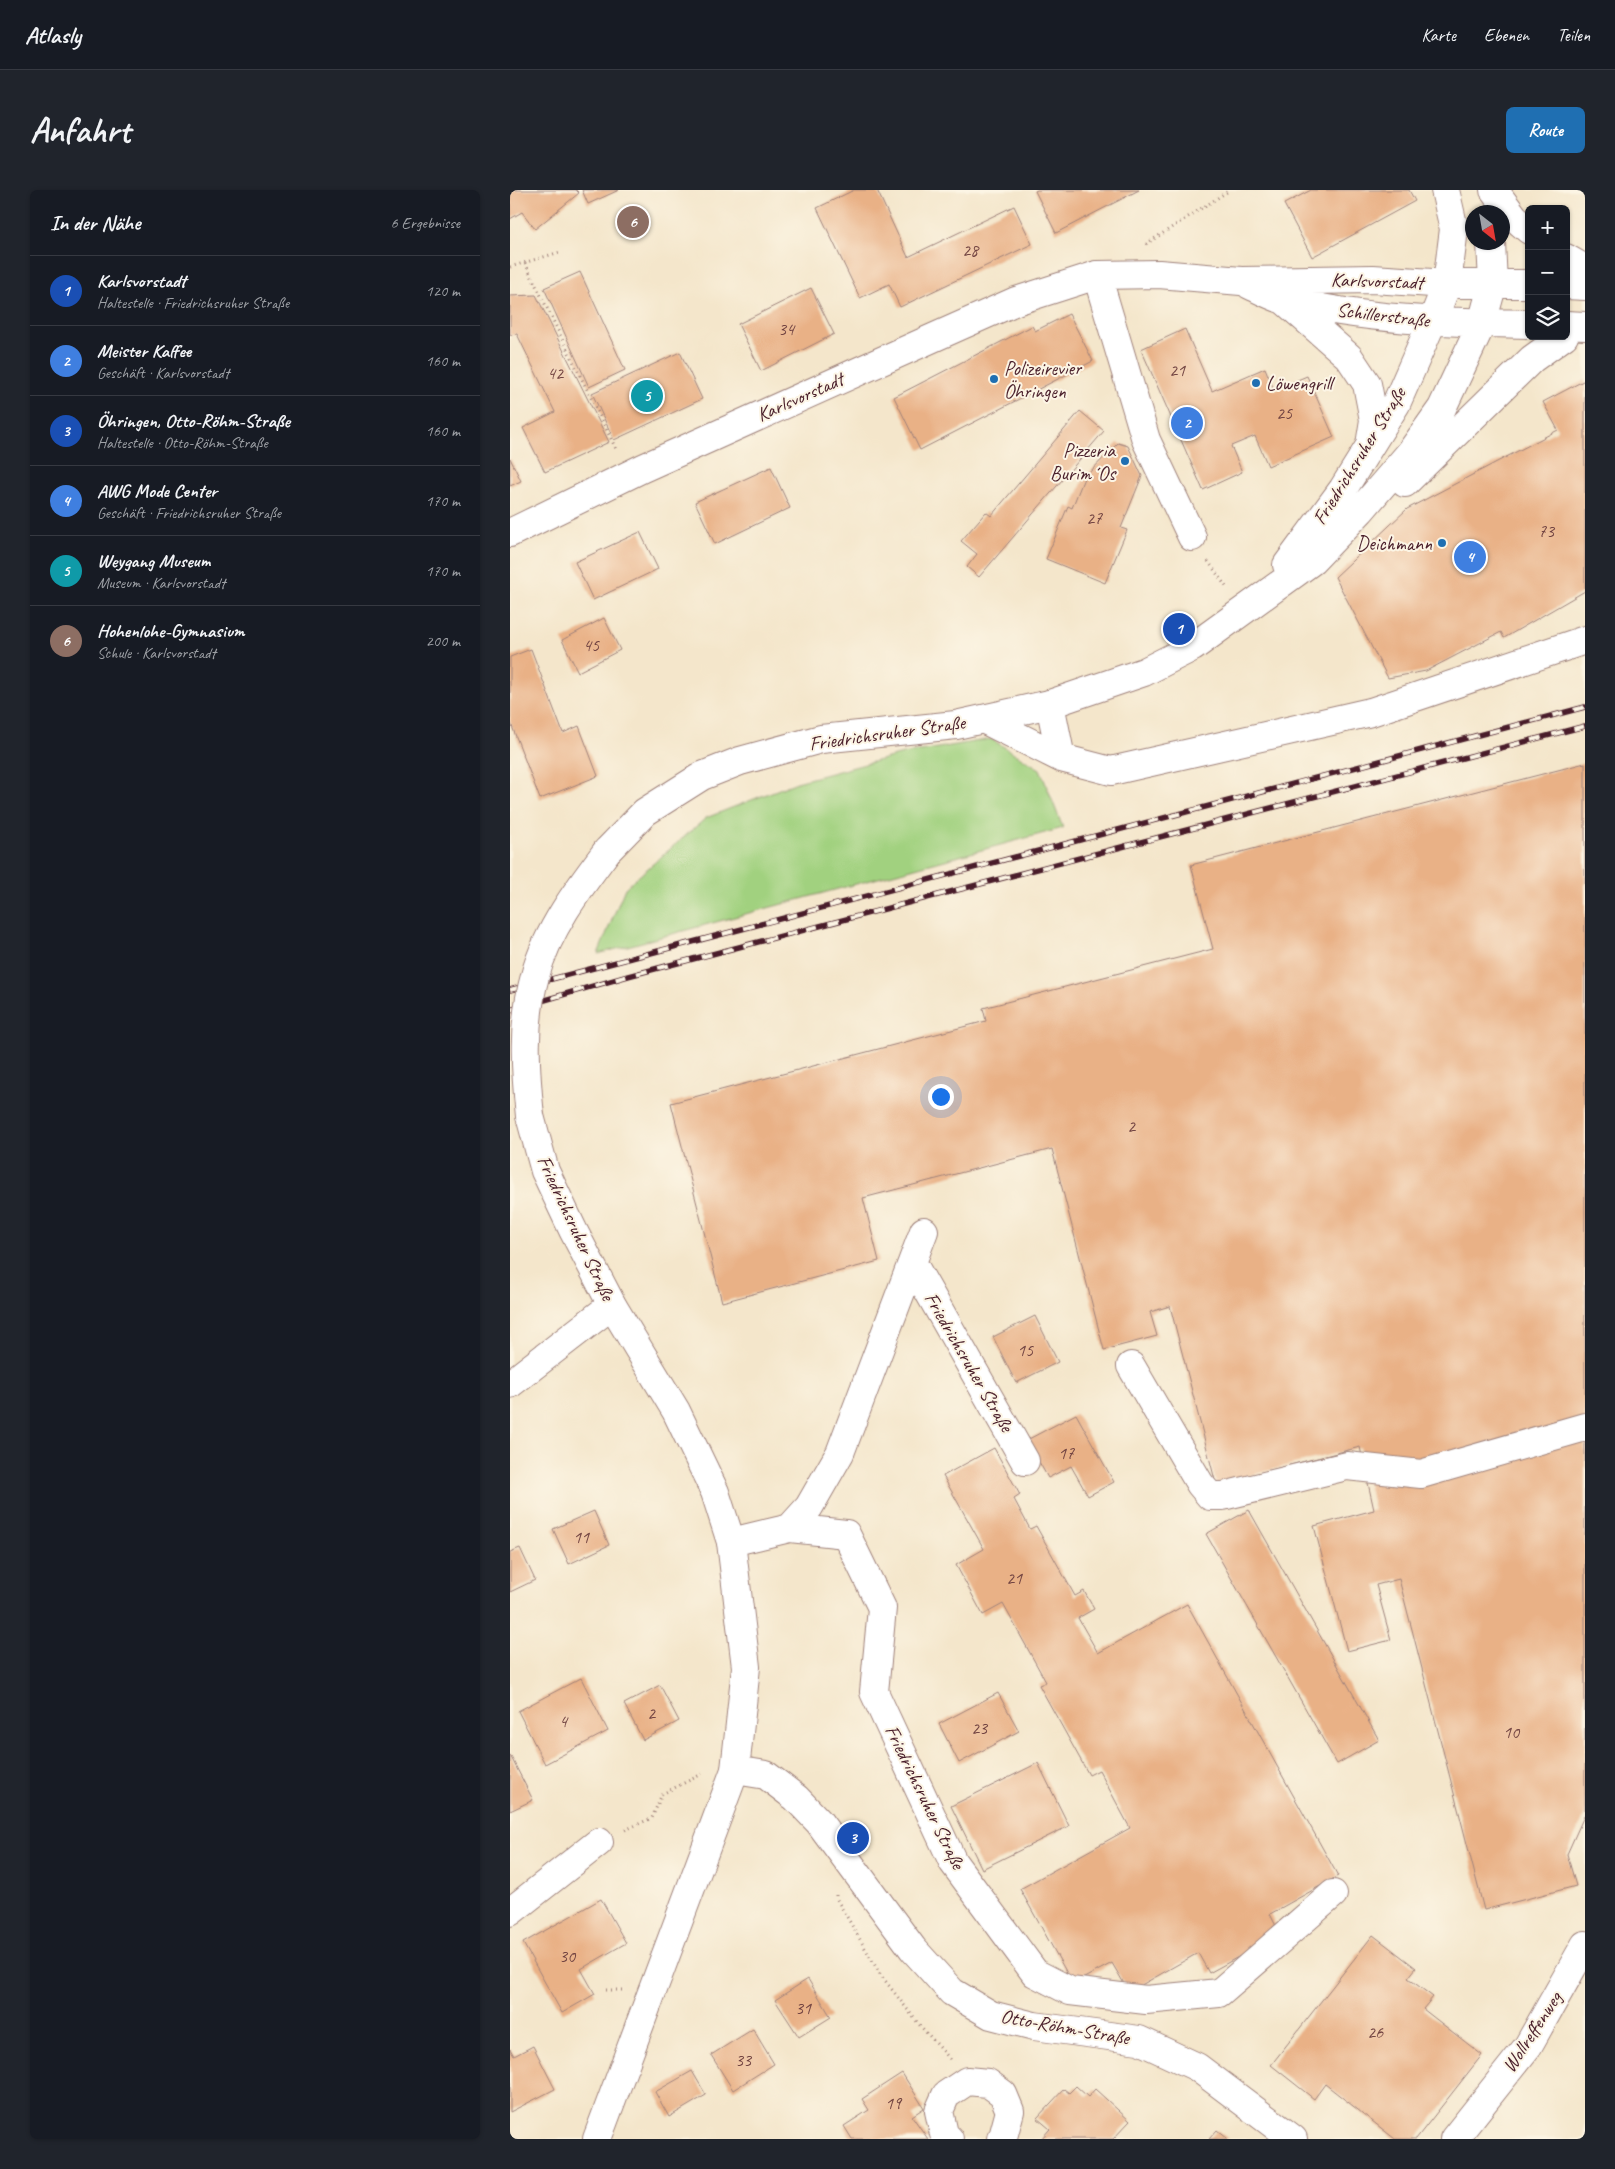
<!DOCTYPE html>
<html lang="de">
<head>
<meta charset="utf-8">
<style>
	:root { --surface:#171b24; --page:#20242c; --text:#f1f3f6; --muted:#9ea1a6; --line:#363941; --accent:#1f6fb2 }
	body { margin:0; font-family:Caveat,sans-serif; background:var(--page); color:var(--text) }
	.controls { position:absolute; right:15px; top:15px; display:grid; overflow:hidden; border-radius:8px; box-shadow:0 1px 4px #0004 }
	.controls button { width:45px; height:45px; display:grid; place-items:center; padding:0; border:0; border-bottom:1px solid var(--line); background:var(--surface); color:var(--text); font:25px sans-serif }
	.compass { position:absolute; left:955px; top:15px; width:45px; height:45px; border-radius:50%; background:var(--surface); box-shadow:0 1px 4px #0004; rotate:149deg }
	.you { position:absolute; left:430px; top:906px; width:18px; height:18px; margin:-12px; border:4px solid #fff; border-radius:50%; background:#1a73e8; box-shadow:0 0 0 8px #1a73e833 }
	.badge { display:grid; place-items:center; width:32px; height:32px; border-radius:50%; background:var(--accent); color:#fff; font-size:16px; font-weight:700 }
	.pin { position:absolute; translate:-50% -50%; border:2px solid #fff; box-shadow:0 1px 5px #0006 }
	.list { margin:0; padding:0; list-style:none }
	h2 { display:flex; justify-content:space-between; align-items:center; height:65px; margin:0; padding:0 20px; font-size:21px }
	h2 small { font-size:16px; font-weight:400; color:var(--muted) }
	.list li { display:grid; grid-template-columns:32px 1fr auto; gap:15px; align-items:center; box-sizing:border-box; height:70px; padding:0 20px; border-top:1px solid var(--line) }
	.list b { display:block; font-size:19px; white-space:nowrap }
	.list p { margin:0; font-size:16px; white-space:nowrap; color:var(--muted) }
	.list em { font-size:16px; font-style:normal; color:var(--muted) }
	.icon { flex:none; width:28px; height:28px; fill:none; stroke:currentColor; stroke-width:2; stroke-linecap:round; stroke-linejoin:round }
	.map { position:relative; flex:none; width:1075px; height:1949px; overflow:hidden; border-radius:8px }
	header { display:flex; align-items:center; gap:30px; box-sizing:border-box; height:70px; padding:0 25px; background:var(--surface); border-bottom:1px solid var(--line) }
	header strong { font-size:24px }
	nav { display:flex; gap:28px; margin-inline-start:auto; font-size:18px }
	.intro { display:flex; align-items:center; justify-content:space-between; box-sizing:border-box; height:120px; padding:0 30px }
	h1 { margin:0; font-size:35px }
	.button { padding:12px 22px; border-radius:8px; background:var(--accent); color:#fff; font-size:18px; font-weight:700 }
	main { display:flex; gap:30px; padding:0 30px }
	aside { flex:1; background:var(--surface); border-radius:8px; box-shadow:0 1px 4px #0004 }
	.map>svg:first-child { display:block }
</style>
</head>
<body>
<header>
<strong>Atlasly</strong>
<nav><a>Karte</a><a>Ebenen</a><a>Teilen</a></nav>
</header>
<div class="intro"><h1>Anfahrt</h1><a class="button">Route</a></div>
<main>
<aside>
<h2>In der Nähe<small>6 Ergebnisse</small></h2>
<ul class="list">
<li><span class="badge" style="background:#1a4fb4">1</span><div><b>Karlsvorstadt</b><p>Haltestelle · Friedrichsruher Straße</p></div><em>120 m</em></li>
<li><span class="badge" style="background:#3f7fe0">2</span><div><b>Meister Kaffee</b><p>Geschäft · Karlsvorstadt</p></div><em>160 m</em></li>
<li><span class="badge" style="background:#1a4fb4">3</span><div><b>Öhringen, Otto-Röhm-Straße</b><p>Haltestelle · Otto-Röhm-Straße</p></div><em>160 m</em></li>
<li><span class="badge" style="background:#3f7fe0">4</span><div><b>AWG Mode Center</b><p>Geschäft · Friedrichsruher Straße</p></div><em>170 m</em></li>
<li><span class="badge" style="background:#0f9aa8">5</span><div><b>Weygang Museum</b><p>Museum · Karlsvorstadt</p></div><em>170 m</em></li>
<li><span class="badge" style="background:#8d6e63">6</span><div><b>Hohenlohe-Gymnasium</b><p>Schule · Karlsvorstadt</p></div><em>200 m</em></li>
</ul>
</aside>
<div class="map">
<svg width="1075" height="1949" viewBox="0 0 1075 1949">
	<rect width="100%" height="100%" fill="#fcf5e5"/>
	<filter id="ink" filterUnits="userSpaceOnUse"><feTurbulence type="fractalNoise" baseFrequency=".02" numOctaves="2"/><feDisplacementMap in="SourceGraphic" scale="10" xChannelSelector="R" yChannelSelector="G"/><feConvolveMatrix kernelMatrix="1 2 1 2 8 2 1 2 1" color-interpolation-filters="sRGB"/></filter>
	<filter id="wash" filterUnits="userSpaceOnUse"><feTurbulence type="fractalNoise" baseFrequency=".0096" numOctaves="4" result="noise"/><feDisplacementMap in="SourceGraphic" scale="20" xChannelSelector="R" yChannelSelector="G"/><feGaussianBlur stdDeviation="1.12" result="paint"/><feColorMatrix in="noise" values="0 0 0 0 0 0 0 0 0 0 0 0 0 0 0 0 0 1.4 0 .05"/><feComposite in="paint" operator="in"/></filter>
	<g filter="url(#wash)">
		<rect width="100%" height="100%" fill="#f4e6cb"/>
		<path fill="#a1d17f" stroke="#767855" d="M481,549L530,579L553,638L88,764L115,698L196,628L287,592L393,564Z"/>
		<g id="blocks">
			<path fill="#e9b186" d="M0,0H66L69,3L25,39L12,22L0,29Z
				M72,0H109L78,14Z
				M344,0H367L398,67L504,16L522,54L390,117L379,94L350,108L307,18Z
				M527,0H629L546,43L525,1Z
				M801,0H899L905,11L802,67L774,14Z
				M70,82L115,180L79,197L34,98Z
				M301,98L324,144L251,181L228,134Z
				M26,105L99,252L35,282L13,238L45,222L7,144L0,145V106Z
				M559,124L583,171L410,260L384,207L522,136L525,141Z
				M675,139L702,201L755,178L764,200L797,186L824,247L758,276L745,246L721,256L732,282L693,300L631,159Z
				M170,162L192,209L104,250L82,203Z
				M1075,190V401L994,448L991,442L916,481L878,488L825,387L897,319L1048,240L1033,212Z
				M570,221L594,241L469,387L457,377L467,364L451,351L476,322L481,326Z
				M608,253L618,256L632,286L611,338L617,340L595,393L536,369L558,316L562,318L574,288Z
				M0,268L11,291L0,296Z
				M261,277L280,318L205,354L185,312Z
				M130,342L148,379L83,410L65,372Z
				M94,428L110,460L68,482L52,450Z
				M21,459L53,543L69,536L88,586L30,609L0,531V467Z
				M1075,573V1624L1057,1664L1066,1696L974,1720L889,1389L866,1395L881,1450L837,1461L804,1336L864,1320L850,1257L706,1294L660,1116L640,1122L647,1146L594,1160L542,959L353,1008L369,1071L212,1112L161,913L476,831L473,818L703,759L681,675Z
				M525,1126L548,1172L506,1193L483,1147Z
				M566,1224L604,1292L578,1306L561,1276L538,1288L517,1250Z
				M484,1258L510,1305L504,1309L520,1339L526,1336L565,1406L574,1401L584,1419L568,1428L588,1463L677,1414L828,1686L760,1724L770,1744L699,1783L688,1763L619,1802L602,1773L563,1794L510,1699L620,1638L589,1580L579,1585L529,1495L536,1492L493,1414L473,1425L446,1375L474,1359L433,1286Z
				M739,1320L869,1550L827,1574L696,1344Z
				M84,1321L99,1355L59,1374L43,1339Z
				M10,1358L25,1390L0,1402V1362Z
				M71,1488L98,1541L35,1574L8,1521Z
				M150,1495L169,1531L133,1550L114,1514Z
				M488,1503L509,1541L449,1573L429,1534Z
				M0,1565L23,1610L0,1621Z
				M528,1573L559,1636L472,1679L441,1616Z
				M91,1709L116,1753L71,1779L85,1804L52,1823L13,1753Z
				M863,1745L906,1778L898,1788L923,1807L913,1819L972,1865L906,1949H885L815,1894L804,1909L761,1875Z
				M298,1789L321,1827L289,1847L265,1810Z
				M243,1839L264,1874L223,1900L201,1865Z
				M23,1856L45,1899L0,1922V1859L4,1866Z
				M182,1881L196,1905L159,1927L145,1902Z
				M392,1883L414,1918L402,1926L418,1949H342L334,1936L359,1920L352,1909Z
				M566,1896L578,1907L585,1899L620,1931L603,1949H531L540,1939L527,1928L554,1899L559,1903Z
				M707,1940L718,1949H699Z"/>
		</g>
	</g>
	<g filter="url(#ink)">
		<use href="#blocks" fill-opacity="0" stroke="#9f827b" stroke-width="1"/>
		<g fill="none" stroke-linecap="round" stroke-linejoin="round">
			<defs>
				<path id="minor" d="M587,85L636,250L682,347
					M540,514L551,568
					M475,530L551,568L601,581L861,522L1075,450
					M403,1074L515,1271
					M621,1176L690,1294L700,1306H713L837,1276L911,1284L1075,1237
					M0,1194L102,1115
					M280,1338L336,1344L372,1418L364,1502L443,1672L525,1783L560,1801L636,1810L709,1803L823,1704
					M221,1352L280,1338L299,1317L330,1263L414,1041
					M225,1580L256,1585L286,1608L309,1632L403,1759L442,1802L481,1825L524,1836L629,1850L687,1877L783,1949
					M0,1722L89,1652
					M439,1949L434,1944L429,1921L436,1905L457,1891L478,1893L493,1904L500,1921L493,1947L491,1949
					M944,1949L1018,1856L1075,1755"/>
				<path id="major" d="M984,0L1004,27L1019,40
					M1056,68L1075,79
					M740,95C751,100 763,107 775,110C854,130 937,132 1019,134
					M1056,95L1075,96
					M775,111L839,167L857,194L864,230L860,255
					M1056,135L1075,136
					M895,293L1022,169L1054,146
					M0,343L133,278L425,147L506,111L587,85L649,84L731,91L863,89L937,94H1019
					M777,375L833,299L886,214L922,132L937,94L944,39L935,0
					M97,661L135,622L192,586L230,571L311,549L446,535L540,514L634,482L683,457L802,371L851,320L900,263L932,218L972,133L983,93L981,52
					M20,926L35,981L63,1040L102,1115L166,1221L205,1302L221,1352L236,1477L225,1580L87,1949"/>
			</defs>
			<use href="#minor" stroke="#9f827b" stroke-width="30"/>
			<use href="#major" stroke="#9f827b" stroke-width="30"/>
			<path stroke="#9f827b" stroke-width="3" stroke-dasharray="1 4" stroke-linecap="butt" d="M636,54L720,0
				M15,73L106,259
				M0,77L50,62
				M698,371L717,398
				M115,1640L142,1628L152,1604L192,1584
				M326,1705V1708L370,1784L407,1832L440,1869
				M96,1800H112"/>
			<use href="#minor" stroke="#fff" stroke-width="28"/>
			<use href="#major" stroke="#fff" stroke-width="28"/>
			<defs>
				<path id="rail" d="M0,800L1075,517
					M0,820L118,786L1075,536"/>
			</defs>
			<use href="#rail" stroke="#4a1f2b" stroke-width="5.5"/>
			<use href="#rail" stroke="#fcf5e5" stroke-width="4" stroke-dasharray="11" stroke-linecap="butt"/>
			<defs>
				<path id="major-bridge" d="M20,926C15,879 12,832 25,786C37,740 69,698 97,661"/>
			</defs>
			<use href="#major-bridge" stroke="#9f827b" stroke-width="30" stroke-linecap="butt"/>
			<use href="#major-bridge" stroke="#fff" stroke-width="28"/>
		</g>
	</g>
	<g fill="#1f6fb2" stroke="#fcf5e5" stroke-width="2">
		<circle cx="484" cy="189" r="5"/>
		<circle cx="746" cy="193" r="5"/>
		<circle cx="615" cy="271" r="5"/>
		<circle cx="932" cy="353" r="5"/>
	</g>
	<g text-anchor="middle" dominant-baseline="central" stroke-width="4" stroke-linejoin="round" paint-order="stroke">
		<g font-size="18" fill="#724442">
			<text x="460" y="60">28</text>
			<text x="276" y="139">34</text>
			<text x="667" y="180">21</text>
			<text x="45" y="183">42</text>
			<text x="774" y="223">25</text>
			<text x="584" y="328">27</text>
			<text x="1036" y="341">73</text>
			<text x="81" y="455">45</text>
			<text x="621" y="936">2</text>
			<text x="515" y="1160">15</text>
			<text x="556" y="1263">17</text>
			<text x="71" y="1347">11</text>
			<text x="504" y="1388">21</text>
			<text x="141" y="1523">2</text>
			<text x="53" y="1531">4</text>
			<text x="469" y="1538">23</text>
			<text x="1001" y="1542">10</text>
			<text x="57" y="1766">30</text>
			<text x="293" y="1818">31</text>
			<text x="865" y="1842">26</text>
			<text x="233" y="1870">33</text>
			<text x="383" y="1913">19</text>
		</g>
		<g font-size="20" fill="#4a1f2b" stroke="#fcf5e5">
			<text transform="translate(867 91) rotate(2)">Karlsvorstadt</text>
			<text transform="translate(873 125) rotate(7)">Schillerstraße</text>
			<text transform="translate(290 207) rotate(-24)">Karlsvorstadt</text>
			<text transform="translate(849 266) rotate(-58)">Friedrichsruher Straße</text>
			<text transform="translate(377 543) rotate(-8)">Friedrichsruher Straße</text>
			<text transform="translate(66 1038) rotate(65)">Friedrichsruher Straße</text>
			<text transform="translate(459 1172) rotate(60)">Friedrichsruher Straße</text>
			<text transform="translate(415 1607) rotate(64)">Friedrichsruher Straße</text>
			<text transform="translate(555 1837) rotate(10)">Otto-Röhm-Straße</text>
			<text transform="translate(1022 1842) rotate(-57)">Wollreffenweg</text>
		</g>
		<g font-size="20" fill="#4a1f2b" stroke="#fcf5e5" text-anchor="start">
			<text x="494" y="178">Polizeirevier<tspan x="494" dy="23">Öhringen</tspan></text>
			<text x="756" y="193">Löwengrill</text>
			<text x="605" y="260" text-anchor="end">Pizzeria<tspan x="605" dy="23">Burim´Os</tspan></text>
			<text x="922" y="353" text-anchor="end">Deichmann</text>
		</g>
	</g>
</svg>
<div class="controls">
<button>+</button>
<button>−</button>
<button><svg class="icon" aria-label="layers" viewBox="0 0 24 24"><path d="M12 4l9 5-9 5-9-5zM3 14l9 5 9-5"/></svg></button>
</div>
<svg class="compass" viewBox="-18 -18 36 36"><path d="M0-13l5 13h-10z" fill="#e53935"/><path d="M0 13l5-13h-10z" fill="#9ea1a6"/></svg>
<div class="you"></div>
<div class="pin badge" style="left:669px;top:439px;background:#1a4fb4">1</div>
<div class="pin badge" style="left:677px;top:233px;background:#3f7fe0">2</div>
<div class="pin badge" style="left:343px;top:1648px;background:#1a4fb4">3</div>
<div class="pin badge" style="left:960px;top:367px;background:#3f7fe0">4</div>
<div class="pin badge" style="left:137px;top:206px;background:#0f9aa8">5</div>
<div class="pin badge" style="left:123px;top:32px;background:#8d6e63">6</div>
</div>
</main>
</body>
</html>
